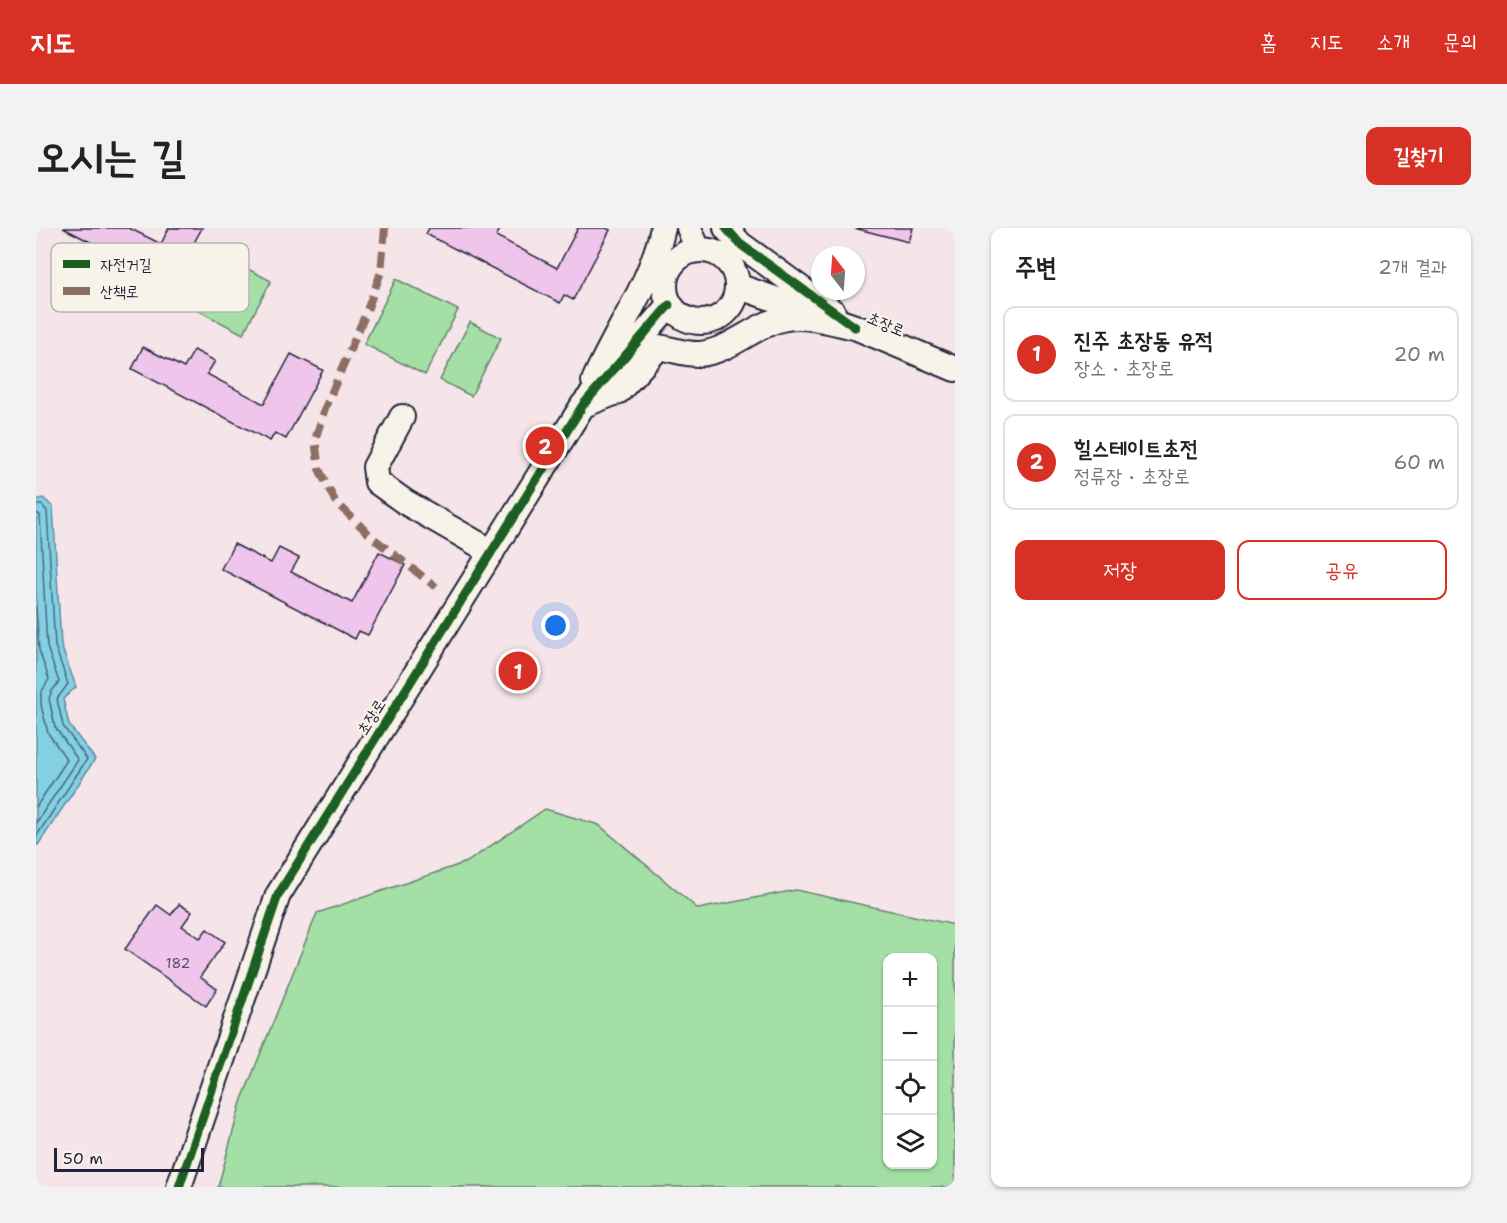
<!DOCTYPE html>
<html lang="ko">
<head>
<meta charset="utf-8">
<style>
	:root { --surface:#fff; --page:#f2f2f2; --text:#222; --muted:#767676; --line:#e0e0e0; --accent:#d93025 }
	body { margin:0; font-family:"Shantell Sans","Poor Story",sans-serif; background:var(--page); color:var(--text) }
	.controls { position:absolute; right:18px; bottom:18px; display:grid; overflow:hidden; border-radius:12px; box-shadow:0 2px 4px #0004 }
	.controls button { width:54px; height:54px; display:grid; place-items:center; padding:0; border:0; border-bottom:2px solid var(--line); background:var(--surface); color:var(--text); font:30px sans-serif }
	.compass { position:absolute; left:775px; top:18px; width:54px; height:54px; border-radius:50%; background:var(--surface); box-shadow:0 2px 4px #0004; rotate:343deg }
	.scale { position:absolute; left:18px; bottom:15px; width:150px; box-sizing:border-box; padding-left:6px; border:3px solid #22223b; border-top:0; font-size:16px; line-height:21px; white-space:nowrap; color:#22223b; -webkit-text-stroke:4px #f7f3e8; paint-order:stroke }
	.you { position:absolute; left:520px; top:398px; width:21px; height:21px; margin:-15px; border:4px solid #fff; border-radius:50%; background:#1a73e8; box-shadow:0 0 0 9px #1a73e833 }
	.badge { display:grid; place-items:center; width:39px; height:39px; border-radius:50%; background:var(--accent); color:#fff; font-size:20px; font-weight:700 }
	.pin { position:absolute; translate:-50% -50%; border:3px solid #fff; box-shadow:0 2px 6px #0006 }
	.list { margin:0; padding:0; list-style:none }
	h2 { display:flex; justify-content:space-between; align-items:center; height:78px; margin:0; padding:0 24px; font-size:26px }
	h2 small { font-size:20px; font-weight:400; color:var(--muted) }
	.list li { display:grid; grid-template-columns:39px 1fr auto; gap:18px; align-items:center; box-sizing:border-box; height:96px; margin:0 12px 12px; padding:0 12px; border:2px solid var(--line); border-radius:12px }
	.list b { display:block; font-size:22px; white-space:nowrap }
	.list p { margin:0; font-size:20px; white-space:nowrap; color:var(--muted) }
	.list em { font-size:20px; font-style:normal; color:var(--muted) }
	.actions { display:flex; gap:12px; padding:18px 24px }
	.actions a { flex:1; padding:14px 0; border:2px solid var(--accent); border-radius:12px; text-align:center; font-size:21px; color:var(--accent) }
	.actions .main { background:var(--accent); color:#fff }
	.icon { flex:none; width:33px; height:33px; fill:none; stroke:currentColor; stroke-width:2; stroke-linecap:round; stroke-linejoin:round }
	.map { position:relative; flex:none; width:919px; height:959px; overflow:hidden; border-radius:12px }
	header { display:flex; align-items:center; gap:36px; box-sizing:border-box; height:84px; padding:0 30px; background:var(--accent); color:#fff }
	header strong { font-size:28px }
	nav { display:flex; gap:33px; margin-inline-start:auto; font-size:21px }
	.intro { display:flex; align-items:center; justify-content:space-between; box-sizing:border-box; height:144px; padding:0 36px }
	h1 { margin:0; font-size:42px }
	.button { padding:15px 27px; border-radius:12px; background:var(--accent); color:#fff; font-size:21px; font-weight:700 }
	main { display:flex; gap:36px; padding:0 36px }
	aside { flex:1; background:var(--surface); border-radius:12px; box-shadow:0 2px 4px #0004 }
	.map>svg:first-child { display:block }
</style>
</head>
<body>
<header>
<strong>지도</strong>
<nav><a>홈</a><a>지도</a><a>소개</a><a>문의</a></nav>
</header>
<div class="intro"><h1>오시는 길</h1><a class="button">길찾기</a></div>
<main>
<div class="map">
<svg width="919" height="959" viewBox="0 0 919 959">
	<rect width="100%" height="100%" fill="#f5e5e9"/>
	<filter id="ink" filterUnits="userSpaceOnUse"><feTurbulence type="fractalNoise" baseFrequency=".0167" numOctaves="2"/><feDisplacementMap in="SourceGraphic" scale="12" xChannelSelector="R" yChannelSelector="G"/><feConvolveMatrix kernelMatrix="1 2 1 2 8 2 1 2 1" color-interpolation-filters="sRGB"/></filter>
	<g filter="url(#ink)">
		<path fill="#a4dfa5" stroke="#638070" stroke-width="1.5" fill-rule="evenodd" d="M191,30L235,53L207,106L163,83Z
			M360,51L422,82L389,147L328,116Z
			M434,94L465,110L435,168L404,152Z
			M509,581L563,597L662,681L760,662L919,697V959H182L205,874L281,685L431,634ZM852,730H896V936H852Z"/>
		<path fill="#83d0e3" stroke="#5c8aa0" stroke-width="1.5" d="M7,270L17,279L25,417L40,459L27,471L33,497L59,531L2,617L0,616V272Z"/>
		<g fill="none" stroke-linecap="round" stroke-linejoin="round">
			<path stroke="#49687e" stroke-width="1.5" d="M0,277H6L11,283L19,418L32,456L21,471L27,498L51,531L0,609
				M0,285L4,287L11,419L23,454L16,463L13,470L19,499L42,532L0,595
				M0,379L3,422L13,451L5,465V477L12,505L31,532L0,579"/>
		</g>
		<path fill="#efc5eb" stroke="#22223b" stroke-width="1.5" d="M27,0H93L125,16L133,0H166L140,48L131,43L127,51Z
			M393,0H465L460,8L521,40L542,0H570L574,2L537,72L528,67L524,75L390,6Z
			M818,0H877L873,14Z
			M107,119L148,140L158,122L179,133L171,146L228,176L255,126L287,142L250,211L239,205L234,213L96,141Z
			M198,316L235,335L243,320L263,330L255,344L316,375L343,324L369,337L332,407L323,403L319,411L185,341Z
			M143,676L156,684L146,698L164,710L171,701L189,714L164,749L181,761L170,778L89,721L121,677L135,687Z"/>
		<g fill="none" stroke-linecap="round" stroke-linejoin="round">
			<defs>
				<path id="minor" d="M653,0L662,22
					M690,0L704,16L797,84
					M629 58a36 36 0 1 1 72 0a36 36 0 1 1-72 0Z
					M701,58L819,99L919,141
					M558,153C580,102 615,56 627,0
					M550,176L583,163L623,119C635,121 652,127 664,126C694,123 717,98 745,91C769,85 795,94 819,99
					M366,189L339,239L341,254L369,274L456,324
					M143,959L242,667L547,177L633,77"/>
			</defs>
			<use href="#minor" stroke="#22223b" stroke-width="28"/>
			<use href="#minor" stroke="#f7f3e8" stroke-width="24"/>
			<path stroke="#8d6e63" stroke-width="8" stroke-dasharray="15 8" stroke-linecap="butt" d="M349,0L345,44L330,85L289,180L279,212L283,241L299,273L337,310L400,359"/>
			<defs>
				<path id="cycleway" d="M690,0L704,16L819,99
					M143,959L242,667L547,177L633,77"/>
			</defs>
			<use href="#cycleway" stroke="#f7f3e8" stroke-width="13"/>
			<use href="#cycleway" stroke="#1b5e20" stroke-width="9"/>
		</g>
	</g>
	<g text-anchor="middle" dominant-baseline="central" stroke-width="4.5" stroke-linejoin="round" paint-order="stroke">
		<g font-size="14" fill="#554b67">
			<text x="142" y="735">182</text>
		</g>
		<g font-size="16" fill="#22223b" stroke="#f7f3e8">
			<text transform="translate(850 96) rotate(23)">초장로</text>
			<text transform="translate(335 489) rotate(-58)">초장로</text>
		</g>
	</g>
	<rect x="15" y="15" width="198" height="69" rx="9" fill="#f7f3e8" stroke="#b7b4b4" stroke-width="1.5"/>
	<rect x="27" y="32" width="27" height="8" fill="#1b5e20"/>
	<rect x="27" y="59" width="27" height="8" fill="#8d6e63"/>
	<g font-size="16" fill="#22223b">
		<text x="64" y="42">자전거길</text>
		<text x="64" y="69">산책로</text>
	</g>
</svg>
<div class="controls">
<button>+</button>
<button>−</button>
<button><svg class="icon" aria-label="locate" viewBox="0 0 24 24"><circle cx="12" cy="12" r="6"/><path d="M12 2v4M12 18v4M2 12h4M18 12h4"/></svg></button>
<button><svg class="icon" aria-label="layers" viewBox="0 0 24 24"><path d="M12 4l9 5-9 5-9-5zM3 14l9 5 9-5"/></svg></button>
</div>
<svg class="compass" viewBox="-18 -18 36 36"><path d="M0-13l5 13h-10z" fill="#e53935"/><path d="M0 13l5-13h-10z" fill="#767676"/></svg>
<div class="scale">50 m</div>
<div class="you"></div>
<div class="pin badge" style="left:482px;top:443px">1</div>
<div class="pin badge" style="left:509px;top:218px">2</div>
</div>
<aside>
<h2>주변<small>2개 결과</small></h2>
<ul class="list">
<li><span class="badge">1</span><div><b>진주 초장동 유적</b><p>장소 · 초장로</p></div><em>20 m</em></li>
<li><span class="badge">2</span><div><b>힐스테이트초전</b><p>정류장 · 초장로</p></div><em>60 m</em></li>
</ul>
<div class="actions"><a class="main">저장</a><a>공유</a></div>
</aside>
</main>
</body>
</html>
